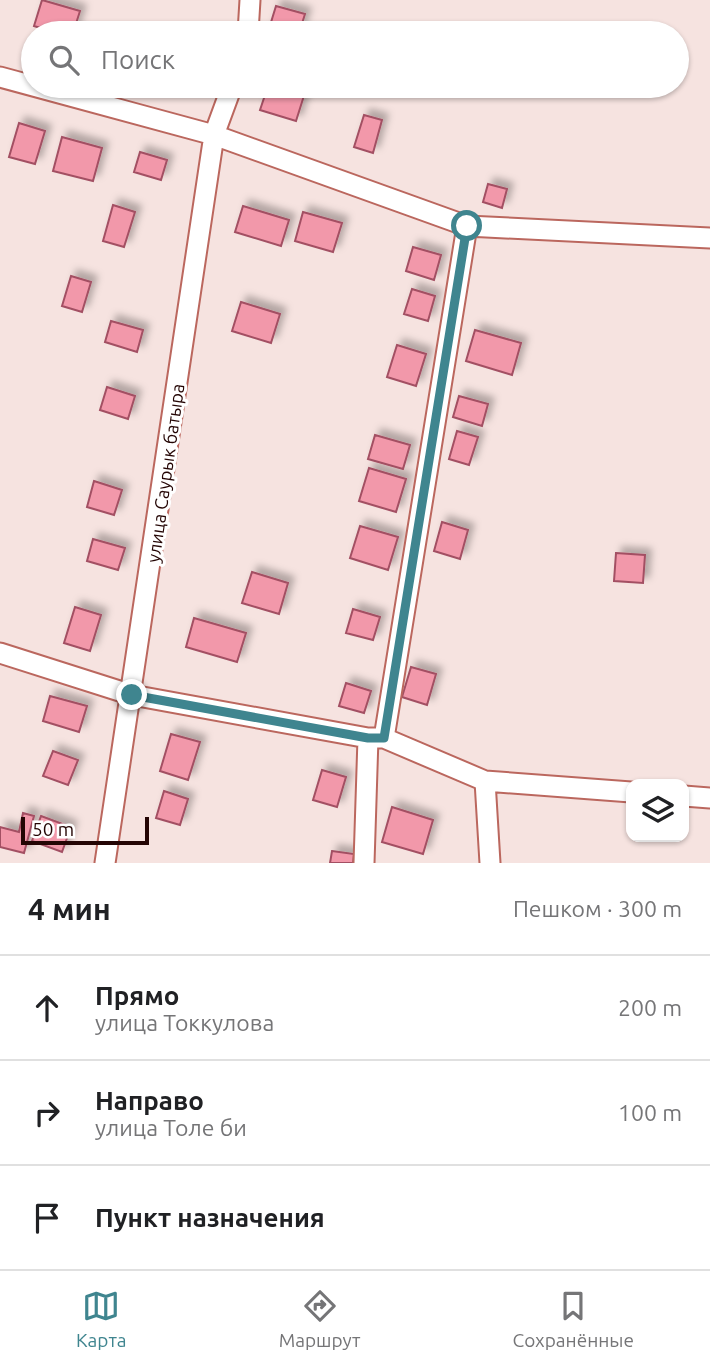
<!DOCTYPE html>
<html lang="ru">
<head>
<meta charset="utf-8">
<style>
	:root { --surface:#fff; --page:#f6f6f6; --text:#202124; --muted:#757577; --line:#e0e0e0; --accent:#3f858f }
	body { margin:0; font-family:Ubuntu,sans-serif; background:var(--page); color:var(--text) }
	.controls { position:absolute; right:21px; bottom:21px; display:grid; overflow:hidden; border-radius:14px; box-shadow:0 2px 5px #0004 }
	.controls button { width:63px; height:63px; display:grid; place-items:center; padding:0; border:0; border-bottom:2px solid var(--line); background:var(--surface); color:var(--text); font:35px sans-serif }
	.scale { position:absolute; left:21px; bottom:18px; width:128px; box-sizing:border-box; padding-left:7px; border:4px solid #240504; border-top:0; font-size:19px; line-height:24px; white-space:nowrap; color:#240504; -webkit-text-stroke:5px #fff; paint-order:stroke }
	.stop { position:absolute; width:21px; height:21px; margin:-16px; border:5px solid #3f858f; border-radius:50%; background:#fff }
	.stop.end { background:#3f858f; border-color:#fff; box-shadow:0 2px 7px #0008 }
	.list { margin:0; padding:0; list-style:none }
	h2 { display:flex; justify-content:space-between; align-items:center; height:91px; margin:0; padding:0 28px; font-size:30px }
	h2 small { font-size:23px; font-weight:400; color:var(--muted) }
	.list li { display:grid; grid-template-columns:46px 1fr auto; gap:21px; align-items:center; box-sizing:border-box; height:105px; padding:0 28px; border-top:2px solid var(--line) }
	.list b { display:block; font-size:26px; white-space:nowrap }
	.list p { margin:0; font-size:23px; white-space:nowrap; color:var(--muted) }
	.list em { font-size:23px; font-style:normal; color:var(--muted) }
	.icon { flex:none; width:38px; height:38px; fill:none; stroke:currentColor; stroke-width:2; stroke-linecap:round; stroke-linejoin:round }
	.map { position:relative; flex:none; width:710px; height:863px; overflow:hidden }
	.search { position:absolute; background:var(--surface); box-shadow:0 2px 5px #0004; left:21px; right:21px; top:21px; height:77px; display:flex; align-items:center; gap:18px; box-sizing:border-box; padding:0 24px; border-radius:38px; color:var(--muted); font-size:26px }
	.sheet { height:406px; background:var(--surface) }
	nav { display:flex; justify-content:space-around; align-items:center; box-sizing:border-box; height:98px; border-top:2px solid var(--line); background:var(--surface); font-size:19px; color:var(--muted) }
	nav a { display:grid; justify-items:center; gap:4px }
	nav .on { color:var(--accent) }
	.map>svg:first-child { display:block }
</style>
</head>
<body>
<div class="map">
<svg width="710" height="863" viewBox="0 0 710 863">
	<defs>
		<filter id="shadow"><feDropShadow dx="6" dy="-6" stdDeviation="3.5" flood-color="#0004"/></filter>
	</defs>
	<rect width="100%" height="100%" fill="#f6e3e0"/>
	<path fill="#f298aa" stroke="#a35063" stroke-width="2" filter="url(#shadow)" d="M42,0L80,11L73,33H57L34,26Z
		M276,6L305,14L299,33L268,32Z
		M268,86H307L296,121L260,110Z
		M364,115L382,120L373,153L354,147Z
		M19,123L45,131L35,164L9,157Z
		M62,137L102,148L93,181L53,171Z
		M140,152L167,160L161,180L134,172Z
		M488,184L507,189L502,208L483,202Z
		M113,205L135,212L124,247L103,241Z
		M243,206L289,220L281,246L235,232Z
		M303,212L342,223L333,252L295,241Z
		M413,247L441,255L434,280L406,271Z
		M71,276L91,282L82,312L62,306Z
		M412,289L435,296L428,321L404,314Z
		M241,302L280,314L271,343L232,331Z
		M111,321L143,330L137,352L105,342Z
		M475,330L521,343L512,375L466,361Z
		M397,345L426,354L416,386L387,377Z
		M107,387L135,396L128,419L100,410Z
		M459,396L488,404L482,426L453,417Z
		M457,431L478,437L469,465L449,459Z
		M375,435L410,445L403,469L368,459Z
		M369,468L406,479L396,512L359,501Z
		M94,481L122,490L114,515L87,507Z
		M442,522L468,530L460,559L434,551Z
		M360,526L398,537L388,570L350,558Z
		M93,539L125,548L118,570L87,561Z
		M616,553L645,555L643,583L614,581Z
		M252,572L288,583L279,614L242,603Z
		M75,607L101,615L90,651L64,643Z
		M353,609L380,617L373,640L346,633Z
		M194,618L246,633L237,662L186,647Z
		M411,667L436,674L427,705L402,697Z
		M346,683L371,691L364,713L339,706Z
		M50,696L87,706L79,732L43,721Z
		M171,734L200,742L188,780L160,771Z
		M53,751L78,760L68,785L43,776Z
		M322,770L346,777L337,807L313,800Z
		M164,791L188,799L180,825L156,818Z
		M392,807L433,820L423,854L382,842Z
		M23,813L34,816L24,853L0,847V827L19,832Z
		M41,816L71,827L62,852L32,841Z
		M332,851L354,854L353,863H330Z"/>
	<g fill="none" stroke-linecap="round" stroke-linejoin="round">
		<defs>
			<path id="minor" d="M248,33L250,0
				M0,77L214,135L467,226L710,238
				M0,653L132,695L368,738H384L485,781L631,792
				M384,738L467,226
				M485,781L490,863
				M684,796L710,798
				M105,863L214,135L232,86
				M364,863L368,738"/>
		</defs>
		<use href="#minor" stroke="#bb675e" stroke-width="23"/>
		<use href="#minor" stroke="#fff" stroke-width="19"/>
	</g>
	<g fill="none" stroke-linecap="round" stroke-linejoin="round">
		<path stroke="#3f858f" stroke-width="9" d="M132,695L368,738H384L467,226"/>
	</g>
	<g text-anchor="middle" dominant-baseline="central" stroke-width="6" stroke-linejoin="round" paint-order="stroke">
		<g font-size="18" fill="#240504" stroke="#fff">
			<text transform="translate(165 473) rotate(-82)">улица Саурык батыра</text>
		</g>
	</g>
</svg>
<div class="controls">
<button><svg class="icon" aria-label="layers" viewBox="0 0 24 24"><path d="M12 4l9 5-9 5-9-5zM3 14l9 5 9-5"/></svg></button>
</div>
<div class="scale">50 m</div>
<div class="stop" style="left:467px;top:226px"></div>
<div class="stop end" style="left:132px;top:695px"></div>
<div class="search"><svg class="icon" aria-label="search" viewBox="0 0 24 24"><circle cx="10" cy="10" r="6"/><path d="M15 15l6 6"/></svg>Поиск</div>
</div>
<section class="sheet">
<h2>4 мин<small>Пешком · 300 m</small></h2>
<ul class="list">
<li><svg class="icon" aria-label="ahead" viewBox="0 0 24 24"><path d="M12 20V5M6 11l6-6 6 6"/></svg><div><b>Прямо</b><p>улица Токкулова</p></div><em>200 m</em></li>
<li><svg class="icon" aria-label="right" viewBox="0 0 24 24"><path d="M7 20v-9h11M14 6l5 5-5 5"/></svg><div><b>Направо</b><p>улица Толе би</p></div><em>100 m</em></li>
<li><svg class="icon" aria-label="arrive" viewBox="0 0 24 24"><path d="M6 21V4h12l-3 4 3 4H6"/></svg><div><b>Пункт назначения</b></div></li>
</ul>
</section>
<nav>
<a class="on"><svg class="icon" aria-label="map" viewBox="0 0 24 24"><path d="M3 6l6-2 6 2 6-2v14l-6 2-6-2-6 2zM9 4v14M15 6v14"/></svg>Карта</a>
<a><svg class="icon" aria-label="directions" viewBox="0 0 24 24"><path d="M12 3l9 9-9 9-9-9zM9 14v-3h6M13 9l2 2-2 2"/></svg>Маршрут</a>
<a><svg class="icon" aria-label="saved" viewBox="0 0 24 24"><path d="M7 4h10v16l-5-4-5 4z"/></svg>Сохранённые</a>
</nav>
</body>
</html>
